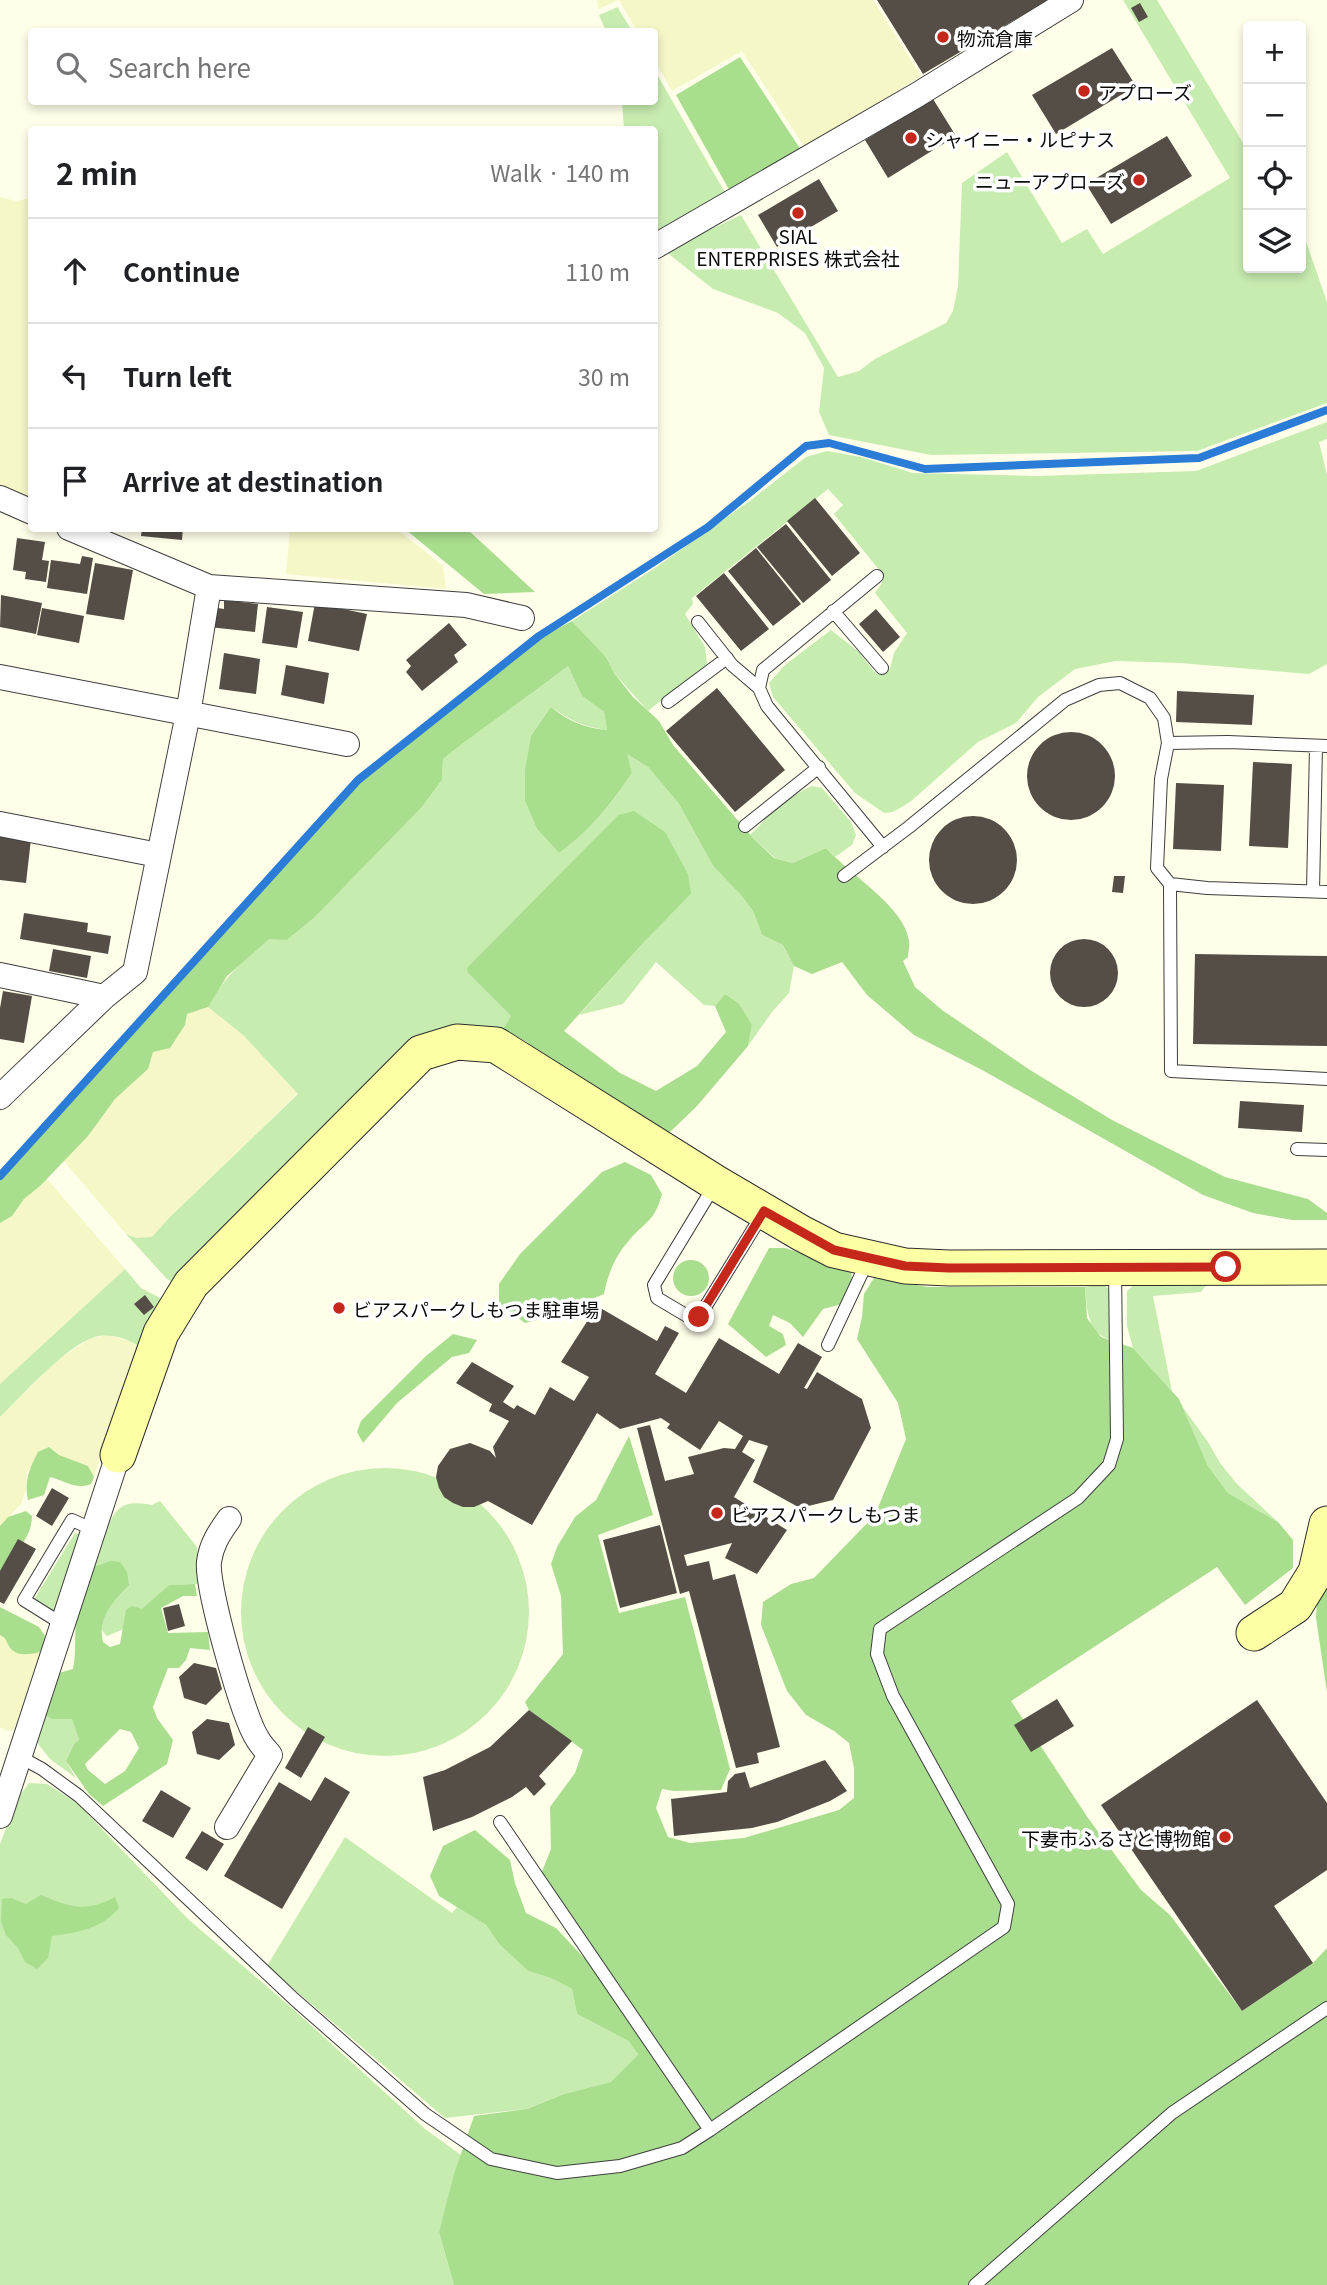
<!DOCTYPE html>
<html lang="en">
<head>
<meta charset="utf-8">
<style>
	:root { --surface:#fff; --page:#f6f6f6; --text:#202124; --muted:#757577; --line:#e0e0e0 }
	body { margin:0; font-family:Georgia,"Noto Sans JP",serif; background:var(--page); color:var(--text) }
	.controls { position:absolute; right:21px; top:21px; display:grid; overflow:hidden; border-radius:7px; box-shadow:0 4px 10px #0003 }
	.controls button { width:63px; height:63px; display:grid; place-items:center; padding:0; border:0; border-bottom:2px solid var(--line); background:var(--surface); color:var(--text); font:35px sans-serif }
	.stop { position:absolute; width:21px; height:21px; margin:-16px; border:5px solid #c5281a; border-radius:50%; background:#fff }
	.stop.end { background:#c5281a; border-color:#fff; box-shadow:0 2px 7px #0008 }
	.list { margin:0; padding:0; list-style:none }
	h2 { display:flex; justify-content:space-between; align-items:center; height:91px; margin:0; padding:0 28px; font-size:30px }
	h2 small { font-size:23px; font-weight:400; color:var(--muted) }
	.list li { display:grid; grid-template-columns:46px 1fr auto; gap:21px; align-items:center; box-sizing:border-box; height:105px; padding:0 28px; border-top:2px solid var(--line) }
	.list b { display:block; font-size:26px; white-space:nowrap }
	.list em { font-size:23px; font-style:normal; color:var(--muted) }
	.icon { flex:none; width:38px; height:38px; fill:none; stroke:currentColor; stroke-width:2; stroke-linecap:round; stroke-linejoin:round }
	.map { position:relative; flex:none; width:1327px; height:2285px; overflow:hidden }
	.search { position:absolute; background:var(--surface); box-shadow:0 4px 10px #0003; left:28px; top:28px; width:630px; height:77px; display:flex; align-items:center; gap:18px; box-sizing:border-box; padding:0 24px; border-radius:7px; color:var(--muted); font-size:26px }
	.panel { position:absolute; background:var(--surface); box-shadow:0 4px 10px #0003; left:28px; top:126px; width:630px; height:406px; border-radius:7px }
	.map>svg:first-child { display:block }
</style>
</head>
<body>
<div class="map">
<svg width="1327" height="2285" viewBox="0 0 1327 2285">
	<rect width="100%" height="100%" fill="#fffee9"/>
	<path fill="#f5f7c7" d="M597,0H873L921,76L805,148L742,51L672,91L655,61L654,32L637,31L619,0L598,9Z
		M0,197L16,201L31,198V498L0,485Z
		M290,529H397L443,566L446,589L286,574Z
		M208,1007L243,1035L298,1093L169,1218L152,1238H136L126,1234L63,1160L88,1136L115,1099L148,1069L153,1052L187,1014Z
		M47,1179L125,1269L0,1384V1223L12,1216L24,1199Z
		M108,1335L130,1341L139,1346L113,1414L94,1477L88,1466L59,1455L49,1447L27,1472L26,1490L21,1504L0,1526V1417L59,1359L91,1338Z
		M0,1635L6,1638L11,1649L41,1652L18,1729L7,1731L0,1727Z"/>
	<path fill="#c7ecb0" d="M1123,0H1157L1248,151V268H1301V227L1327,302V403L1197,451L931,455L829,435L819,412L824,368L805,333L778,313L713,289L665,251L741,215L838,377L859,371L875,359L946,323L953,311L958,286L962,183L1007,152L1062,243L1087,229L1103,254L1230,178Z
		M618,7V8L632,31H606L599,15Z
		M655,71L727,196L655,239L654,130L624,129L622,102H654Z
		M1327,422V439L1319,442L1327,475V664L1309,674L1180,663L1116,661L1075,669L1038,697L1016,723L978,742L910,802L893,812L884,813L855,793L773,697L769,683L785,665L831,630L859,652L876,674L890,669L894,653L907,633L875,593L882,583L880,571L834,514L843,505L828,489L692,598L693,604L685,614L705,647L707,664L648,711L614,673L606,657L572,621L655,568L751,500L806,457L827,451L861,457L913,473L1037,476L1196,471Z
		M568,666L582,696L604,712L607,730C582,726 571,721 551,707L525,801L537,829L559,853C590,829 611,806 632,773L626,753L648,767L679,804L713,866L740,894L753,911L762,935L783,945L794,966L789,993L772,1012L748,1046L752,1025L725,994L715,1006L704,1005L656,962L623,1004L579,1015L645,941L691,894L618,815L468,968V973L511,1016L503,1029L479,1026L446,1027L417,1038L175,1284L167,1279L126,1234L136,1238L152,1237L169,1218L298,1094L243,1035L208,1007C223,978 244,959 269,938L287,940L314,918L422,807L442,780L443,759C484,726 527,698 568,666Z
		M812,786L822,788L851,822L856,835L852,845L835,857L826,848L793,863L775,858L750,835C768,816 788,796 812,786Z
		M125,1269L141,1288L164,1300L139,1346C126,1338 107,1332 92,1338C65,1347 21,1397 0,1417V1384Z
		M1138,1281H1209L1201,1292L1153,1296L1172,1391L1133,1348L1127,1326V1291Z
		M1102,1284L1109,1289L1111,1340C1087,1333 1087,1309 1085,1287Z
		M1182,1406L1208,1442L1220,1463L1237,1484L1278,1522L1228,1493L1208,1466Z
		M241 1612a144 144 0 1 1 288 0a144 144 0 1 1-288 0Z
		M160,1501L197,1547L200,1584L169,1585L124,1629L107,1636C97,1627 89,1606 88,1592C87,1579 107,1520 117,1511C126,1501 140,1503 152,1505Z
		M75,1533L86,1537L57,1613L33,1601Z
		M52,1700L72,1719L79,1740L74,1744L66,1761L76,1778L50,1759L35,1740Z
		M29,1783L47,1784L78,1804L188,1919L293,2009L425,2129L461,2155L439,2232L454,2285H0V1844L17,1799Z
		M345,1837L452,1913L457,1907L486,1925L499,1944L528,1971L551,1978L572,1989L577,2014L630,2041L638,2056L612,2082L564,2094L527,2109L445,2118L267,1966Z"/>
	<path fill="#a8de8e" fill-rule="evenodd" d="M740,57L801,150L731,193L676,95Z
		M405,529H467L535,592L484,594Z
		M572,621L606,657L614,673L633,697L659,721L673,745L753,838L774,858L793,863L826,848C849,874 905,907 909,941C910,946 908,952 908,957L903,961L915,987L942,1010L1030,1070L1112,1120L1225,1177L1308,1199L1327,1213V1220H1292L1253,1213L1203,1195L984,1071L914,1035L867,995L842,962L812,974L794,966L783,945L762,935L753,911L740,894L713,866L679,804L648,767L627,754L632,773C610,806 590,830 559,853L537,829L525,801V771L531,736L551,707C568,721 584,728 607,730L604,712L582,696L568,666C527,698 484,726 443,759L442,780L422,807L314,918L287,940L269,939L227,976L208,1007L187,1014L185,1025L170,1048L153,1052L148,1069L115,1099L88,1136L41,1185L24,1199L12,1216L0,1223V1179L360,782L540,638Z
		M634,811L665,832L688,874L691,894L645,941L564,1031L620,1073L656,1091L697,1066L726,1032L715,1006L725,994L739,1004L752,1025L748,1046L697,1106L670,1132L644,1126L539,1057L527,1042L503,1029L511,1016L468,973L467,968L618,815Z
		M625,1162L651,1175L662,1194C654,1224 644,1221 627,1243C615,1256 607,1277 604,1294L545,1318L525,1323L499,1303V1284L520,1254L602,1172Z
		M769,1248H785L851,1268L852,1282L842,1304L823,1309L803,1337L790,1323L773,1315L769,1326L783,1334L786,1345L766,1357L728,1324Z
		M673 1278a18 18 0 1 1 36 0a18 18 0 1 1-36 0Z
		M874,1278L928,1287H1085L1087,1318L1101,1337L1133,1348L1179,1399L1208,1466L1228,1493L1278,1522L1293,1540V1568L1245,1605L1217,1567L1011,1701L1088,1818L1141,1890L1170,1915L1242,2011L1313,1963L1327,1948V2285H454L439,2232L454,2174L474,2116L527,2109L564,2094L611,2082L638,2055L629,2041L577,2014L572,1989L551,1978L528,1971L499,1944L486,1925L439,1896L430,1876L443,1846L475,1830L510,1860L515,1883L526,1913L556,1928L584,1958L587,1949L539,1879L551,1849L550,1807L575,1773L583,1750L529,1710L525,1702L563,1654L561,1596L551,1564L557,1547L575,1517L596,1500L629,1436L653,1515L598,1535L619,1613L685,1597L730,1769L721,1790L674,1791L662,1789L656,1808L668,1837L690,1843L744,1838L839,1810L854,1798V1768L849,1743L834,1731L806,1715L787,1691L761,1625L763,1602L791,1584L814,1578L875,1515L906,1439L898,1403L857,1339L862,1317L864,1294Z
		M453,1334L477,1340L469,1353L452,1357L397,1403L363,1443L357,1432L361,1421L426,1356Z
		M49,1447L59,1455L88,1466L94,1477L91,1484C75,1490 66,1481 50,1477L44,1495L28,1500C24,1481 29,1469 38,1452Z
		M26,1511L32,1516C32,1539 13,1554 0,1572V1526L8,1517Z
		M111,1561L120,1562L127,1572L129,1585C113,1601 97,1618 103,1642L110,1647L120,1644L126,1610L132,1606L142,1609L169,1585L195,1584L197,1596H183L161,1608L168,1633L208,1632L210,1650L190,1648L186,1660L179,1668H168L153,1707L157,1718L173,1740L167,1764L103,1806L89,1794L66,1761L74,1744L79,1740L72,1719H53L44,1715L59,1673L73,1669C77,1651 73,1633 78,1614C83,1598 90,1583 94,1567ZM120,1729L131,1732L139,1748L125,1771L105,1784L88,1770L85,1764Z
		M1327,1569V1692L1316,1618L1318,1585Z
		M0,1607L39,1627L45,1636L41,1652C31,1654 19,1657 11,1649C6,1643 8,1639 0,1635Z
		M41,1895C70,1907 85,1913 115,1897L119,1908C101,1929 79,1932 52,1936L48,1958L37,1969L25,1962L18,1948L6,1935L1,1921L2,1899L11,1898L26,1904Z"/>
	<g fill="none" stroke-linecap="round" stroke-linejoin="round">
		<path stroke="#2b7cd7" stroke-width="8" d="M0,1176L358,780L539,636L708,527L806,446L829,443L925,469L1199,458L1327,410"/>
	</g>
	<path fill="#544e47" d="M877,0H1048L923,74Z
		M1140,3L1148,17L1139,22L1131,8Z
		M1112,48L1136,86L1056,134L1032,95Z
		M933,99L956,136L888,178L865,140Z
		M1167,136L1192,176L1111,224L1086,184Z
		M819,179L838,211L777,247L758,215Z
		M815,498L860,553L832,576L787,521Z
		M786,524L831,580L803,603L757,547Z
		M142,528H183L182,540L141,536Z
		M17,538L45,542L42,560L49,561L46,582L25,579L26,572L13,570Z
		M756,548L801,604L773,626L728,571Z
		M82,556L93,558L87,594L47,588L51,560L80,564Z
		M95,563L133,570L124,620L86,614Z
		M724,573L769,629L741,651L696,596Z
		M1,595L42,603L36,634L0,627Z
		M224,600L258,604L255,632L209,627L212,607L224,609Z
		M315,603L367,614L359,651L308,641Z
		M267,607L303,612L297,648L262,643Z
		M42,608L84,616L79,643L37,635Z
		M876,609L900,637L883,652L859,624Z
		M449,623L467,645L454,655L458,662L422,691L406,672L411,666L406,660Z
		M224,653L260,659L256,694L219,689Z
		M286,665L329,673L324,704L281,695Z
		M717,688L785,770L735,812L666,731Z
		M1177,691L1254,695L1252,725L1176,722Z
		M1027 776a44 44 0 1 1 88 0a44 44 0 1 1-88 0Z
		M1253,762L1292,764L1288,848L1249,846Z
		M1176,783L1224,785L1221,851L1173,849Z
		M929 860a44 44 0 1 1 88 0a44 44 0 1 1-88 0Z
		M0,836L31,839L26,883L0,880Z
		M1114,876H1125L1123,893L1112,892Z
		M24,913L88,923L87,932L111,936L108,954L20,939Z
		M1050 973a34 34 0 1 1 68 0a34 34 0 1 1-68 0Z
		M53,949L91,956L87,978L49,971Z
		M1195,954L1327,956V1046L1193,1044Z
		M3,991L32,996L24,1043L0,1039V1008Z
		M1240,1101L1304,1105L1302,1132L1238,1128Z
		M145,1295L154,1307L144,1315L134,1304Z
		M597,1306L657,1341L665,1326L679,1333L655,1374L686,1393L719,1338L779,1374L798,1343L822,1357L804,1388L807,1389L817,1372L862,1399L871,1428L833,1500L800,1508L753,1482L768,1446L749,1440L742,1452L755,1460L734,1497L787,1530L757,1574L725,1558L732,1543L684,1555L687,1566L709,1561L713,1580L735,1574L780,1747L757,1753L759,1763L736,1768L689,1591L680,1594L637,1428L650,1425L665,1481L694,1474L688,1457L724,1448L735,1449L743,1436L719,1421L700,1450L667,1428L670,1424L661,1418L620,1429L597,1413L532,1525L488,1501L474,1507H463L453,1503L444,1497L439,1488L436,1477L438,1466L450,1449L470,1443L490,1451L496,1458L493,1447L509,1421L489,1411L492,1404L456,1383L472,1362L514,1386L503,1402L514,1409L517,1405L535,1415L550,1387L574,1401L589,1377L561,1362Z
		M52,1488L69,1498L52,1526L36,1516Z
		M660,1525L677,1593L620,1608L603,1540Z
		M18,1539L36,1549L4,1604L0,1602V1571Z
		M179,1604L185,1626L168,1631L163,1608Z
		M194,1663L216,1668L222,1689L206,1705L184,1698L179,1677Z
		M1057,1699L1074,1726L1031,1752L1014,1725Z
		M1257,1700L1327,1803V1870L1274,1906L1313,1963L1242,2011L1101,1805Z
		M529,1710L572,1741L539,1776L546,1784L534,1796L526,1787L512,1797L472,1817L433,1831L423,1777L445,1770L490,1747Z
		M207,1719L229,1723L235,1745L219,1760L197,1754L192,1732Z
		M308,1727L325,1737L301,1778L285,1768Z
		M825,1760L847,1791L830,1801L777,1822L752,1828L674,1836L671,1799L727,1792L728,1781L735,1774L745,1772L750,1788Z
		M325,1777L350,1792L282,1909L224,1876L279,1782L311,1801Z
		M161,1790L191,1808L173,1838L142,1821Z
		M202,1831L224,1844L207,1871L185,1858Z"/>
	<g fill="none" stroke-linecap="round" stroke-linejoin="round">
		<defs>
			<path id="lane" d="M877,576L763,670L759,688L767,706L883,847
				M833,611L882,668
				M698,622L732,665L759,688
				M668,702L727,658
				M1327,746L1228,742L1168,743L1161,779L1157,868L1170,884L1207,888L1327,892
				M745,826L819,767
				M844,876L909,827L1065,700L1099,685L1120,683L1150,698L1164,718L1168,743
				M1170,884L1171,1071L1327,1079
				M1313,891L1316,746
				M1297,1149L1327,1150
				M714,1186L654,1285L657,1298L689,1317H699L762,1215
				M828,1345L868,1260
				M64,1625L24,1600L72,1520L94,1530
				M20,1757L42,1769L79,1796L294,1999L425,2114L491,2159L557,2173L620,2166L682,2148L710,2130L500,1822
				M710,2130L1004,1927L1008,1904L893,1696L877,1654L880,1629L1078,1498L1109,1465L1117,1439L1115,1268
				M975,2285L1172,2113L1327,2008"/>
			<path id="street" d="M654,247L917,95L1071,0
				M0,498L32,512
				M69,528L209,587L466,605L522,618
				M0,677L347,744
				M0,824L158,855
				M0,975L104,997
				M0,1097L104,997L135,972L188,714L209,587
				M0,1816L118,1455
				M227,1827L270,1755C266,1750 260,1744 257,1738C243,1717 206,1586 209,1562C211,1545 219,1533 229,1519"/>
			<path id="secondary" d="M118,1455L161,1333L191,1284L421,1053L457,1042L496,1045L716,1183L801,1233L834,1250L905,1266L949,1268L1327,1267
				M1254,1633L1295,1606L1316,1572L1327,1524"/>
		</defs>
		<use href="#lane" stroke="#3e3e3e" stroke-width="14"/>
		<use href="#street" stroke="#3e3e3e" stroke-width="26"/>
		<use href="#secondary" stroke="#2d2d2d" stroke-width="37"/>
		<use href="#lane" stroke="#fff" stroke-width="12"/>
		<use href="#street" stroke="#fff" stroke-width="24"/>
		<use href="#secondary" stroke="#fdffa4" stroke-width="35"/>
	</g>
	<g fill="none" stroke-linecap="round" stroke-linejoin="round">
		<path stroke="#c5281a" stroke-width="9" d="M699,1317L764,1211L834,1250L905,1266L949,1268L1226,1267"/>
	</g>
	<g fill="#c5281a" stroke="#fff" stroke-width="2.5">
		<circle cx="943" cy="37" r="7"/>
		<circle cx="1084" cy="91" r="7"/>
		<circle cx="911" cy="138" r="7"/>
		<circle cx="1139" cy="180" r="7"/>
		<circle cx="798" cy="213" r="7"/>
		<circle cx="339" cy="1308" r="7"/>
		<circle cx="717" cy="1513" r="7"/>
		<circle cx="1225" cy="1837" r="7"/>
	</g>
	<g text-anchor="middle" dominant-baseline="central" stroke-width="7" stroke-linejoin="round" paint-order="stroke">
		<g font-size="19" fill="#0b0b0b" stroke="#fff" text-anchor="start">
			<text x="957" y="37">物流倉庫</text>
			<text x="1098" y="91">アプローズ</text>
			<text x="925" y="138">シャイニー・ルピナス</text>
			<text x="1125" y="180" text-anchor="end">ニューアプローズ</text>
			<text x="798" y="235" text-anchor="middle">SIAL<tspan x="798" dy="22">ENTERPRISES 株式会社</tspan></text>
			<text x="353" y="1308">ビアスパークしもつま駐車場</text>
			<text x="731" y="1513">ビアスパークしもつま</text>
			<text x="1211" y="1837" text-anchor="end">下妻市ふるさと博物館</text>
		</g>
	</g>
</svg>
<div class="controls">
<button>+</button>
<button>−</button>
<button><svg class="icon" aria-label="locate" viewBox="0 0 24 24"><circle cx="12" cy="12" r="6"/><path d="M12 2v4M12 18v4M2 12h4M18 12h4"/></svg></button>
<button><svg class="icon" aria-label="layers" viewBox="0 0 24 24"><path d="M12 4l9 5-9 5-9-5zM3 14l9 5 9-5"/></svg></button>
</div>
<div class="stop" style="left:1226px;top:1267px"></div>
<div class="stop end" style="left:699px;top:1317px"></div>
<div class="search"><svg class="icon" aria-label="search" viewBox="0 0 24 24"><circle cx="10" cy="10" r="6"/><path d="M15 15l6 6"/></svg>Search here</div>
<section class="panel">
<h2>2 min<small>Walk · 140 m</small></h2>
<ul class="list">
<li><svg class="icon" aria-label="ahead" viewBox="0 0 24 24"><path d="M12 20V5M6 11l6-6 6 6"/></svg><div><b>Continue</b></div><em>110 m</em></li>
<li><svg class="icon" aria-label="left" viewBox="0 0 24 24"><path d="M17 20v-9H6M10 6l-5 5 5 5"/></svg><div><b>Turn left</b></div><em>30 m</em></li>
<li><svg class="icon" aria-label="arrive" viewBox="0 0 24 24"><path d="M6 21V4h12l-3 4 3 4H6"/></svg><div><b>Arrive at destination</b></div></li>
</ul>
</section>
</div>
</body>
</html>
